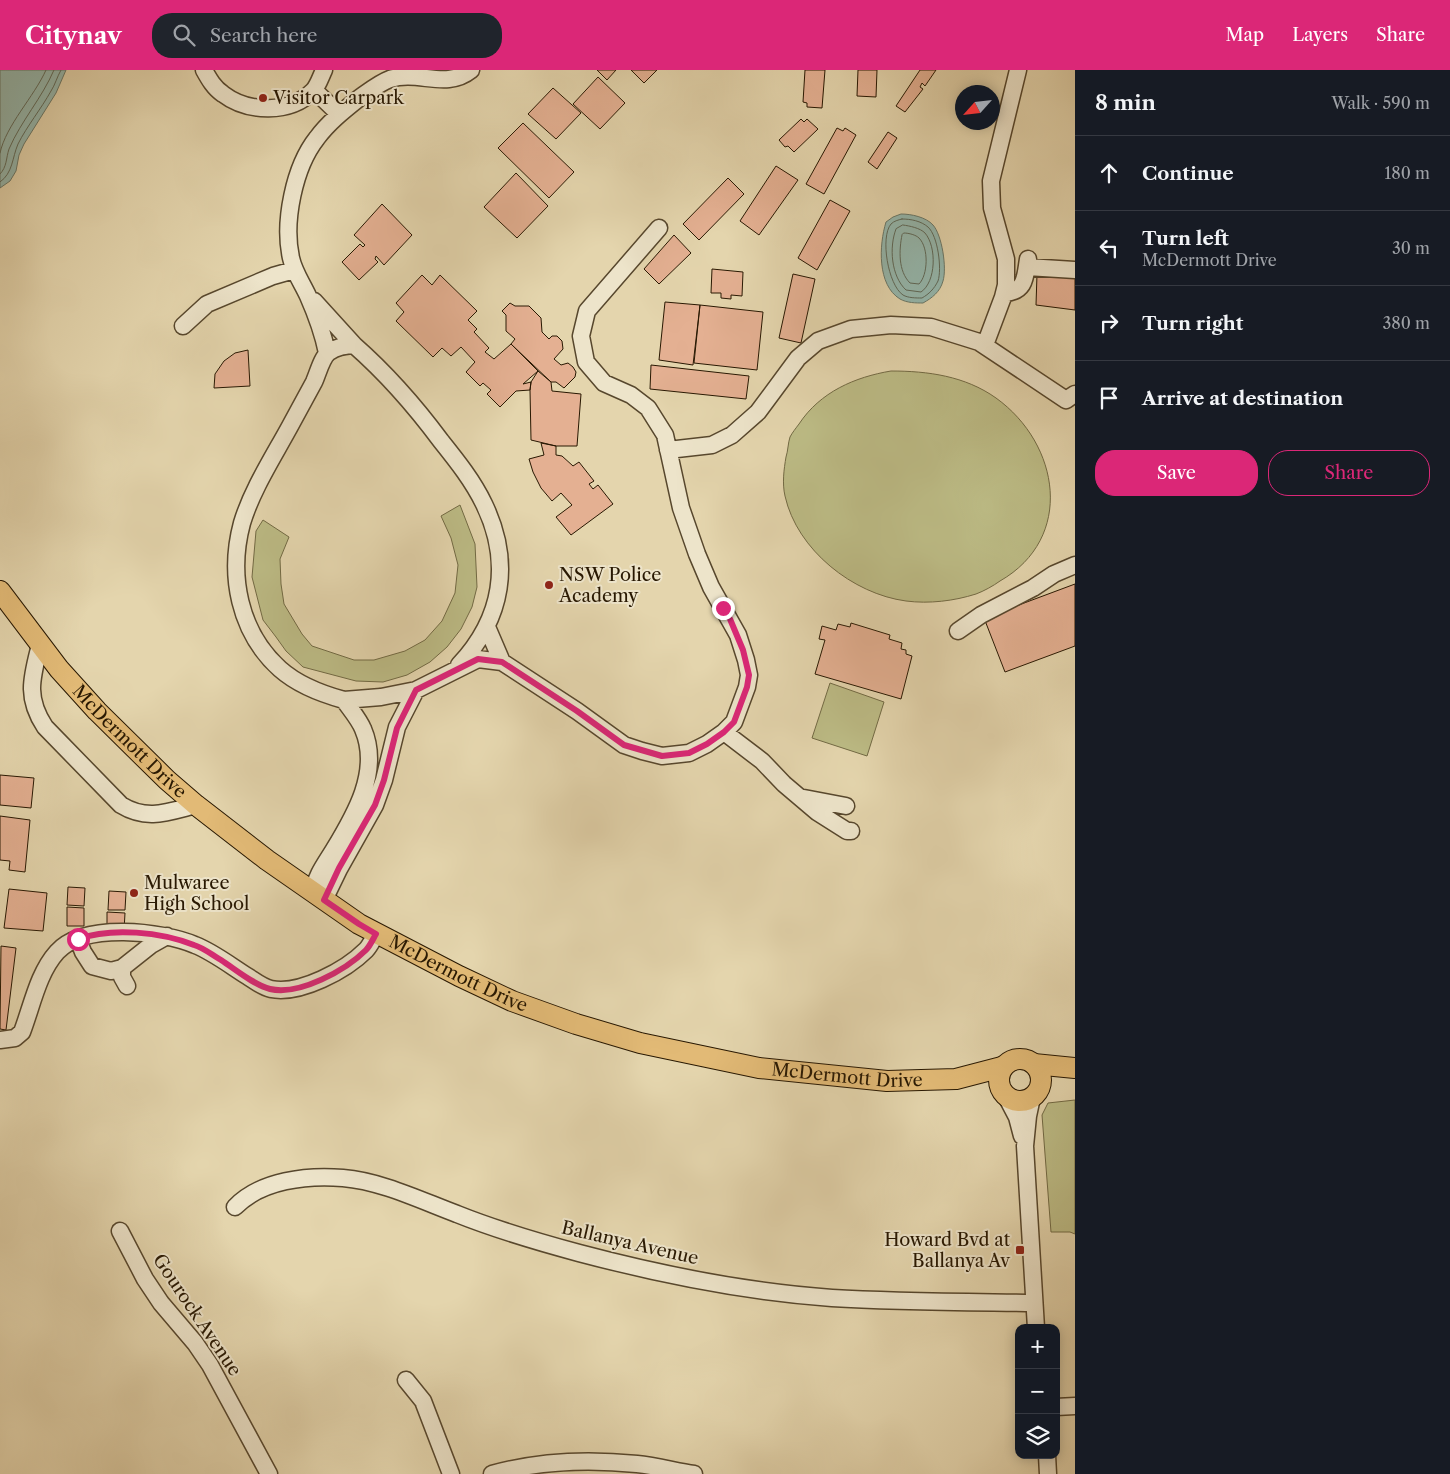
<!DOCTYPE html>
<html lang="en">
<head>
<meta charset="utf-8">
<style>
	:root { --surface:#171b24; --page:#20242c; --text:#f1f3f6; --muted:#9ea1a6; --line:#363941; --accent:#db2777 }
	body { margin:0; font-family:"Libre Caslon Text",serif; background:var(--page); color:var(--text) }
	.controls { position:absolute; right:15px; bottom:15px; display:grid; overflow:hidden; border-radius:10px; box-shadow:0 2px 12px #0003 }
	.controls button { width:45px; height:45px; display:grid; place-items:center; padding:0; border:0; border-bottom:1px solid var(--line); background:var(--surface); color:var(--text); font:25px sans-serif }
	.compass { position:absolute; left:955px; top:15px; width:45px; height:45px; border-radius:50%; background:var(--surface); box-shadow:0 2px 12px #0003; rotate:243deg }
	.stop { position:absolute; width:15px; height:15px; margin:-11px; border:4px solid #db2777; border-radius:50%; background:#fff }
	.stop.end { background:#db2777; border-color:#fff; box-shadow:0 1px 5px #0008 }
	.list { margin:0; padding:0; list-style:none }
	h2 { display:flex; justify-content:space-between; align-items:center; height:65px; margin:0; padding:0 20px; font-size:21px }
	h2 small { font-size:16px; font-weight:400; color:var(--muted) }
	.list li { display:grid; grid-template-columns:32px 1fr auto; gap:15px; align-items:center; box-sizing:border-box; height:75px; padding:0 20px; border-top:1px solid var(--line) }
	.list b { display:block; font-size:19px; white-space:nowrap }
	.list p { margin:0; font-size:16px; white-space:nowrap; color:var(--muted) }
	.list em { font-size:16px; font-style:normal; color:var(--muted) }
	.actions { display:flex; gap:10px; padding:15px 20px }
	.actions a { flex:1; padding:11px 0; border:1px solid var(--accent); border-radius:20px; text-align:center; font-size:18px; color:var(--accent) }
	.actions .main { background:var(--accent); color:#fff }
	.icon { flex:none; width:28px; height:28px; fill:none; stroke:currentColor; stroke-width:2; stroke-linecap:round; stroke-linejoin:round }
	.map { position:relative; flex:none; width:1075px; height:1404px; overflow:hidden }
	header { display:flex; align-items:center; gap:30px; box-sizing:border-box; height:70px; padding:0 25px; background:var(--accent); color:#fff }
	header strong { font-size:24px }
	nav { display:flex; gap:28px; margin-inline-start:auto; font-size:18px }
	.search { width:350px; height:45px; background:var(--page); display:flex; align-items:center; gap:12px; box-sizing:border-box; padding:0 18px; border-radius:20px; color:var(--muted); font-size:19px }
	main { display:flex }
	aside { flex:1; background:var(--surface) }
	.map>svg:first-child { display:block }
</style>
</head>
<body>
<header>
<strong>Citynav</strong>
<div class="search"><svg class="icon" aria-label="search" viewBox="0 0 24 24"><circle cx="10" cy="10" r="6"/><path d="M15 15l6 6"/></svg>Search here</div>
<nav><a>Map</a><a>Layers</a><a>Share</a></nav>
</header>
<main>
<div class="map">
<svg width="1075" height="1404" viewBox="0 0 1075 1404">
	<rect width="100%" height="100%" fill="#e4d5ad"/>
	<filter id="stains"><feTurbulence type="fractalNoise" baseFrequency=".004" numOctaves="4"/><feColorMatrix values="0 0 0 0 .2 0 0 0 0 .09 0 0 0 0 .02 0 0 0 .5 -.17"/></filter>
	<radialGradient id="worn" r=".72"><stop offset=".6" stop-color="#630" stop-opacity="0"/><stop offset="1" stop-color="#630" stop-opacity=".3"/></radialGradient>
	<path fill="#bcbb85" stroke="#726a44" d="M891,301C928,301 965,306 996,328C1060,374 1075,468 1000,511C993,516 984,521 976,524C954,531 929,534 906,531C853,524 797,480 785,426C782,413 784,399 786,387C788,381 788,373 790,367C792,363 796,358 799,354C820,322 855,307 891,301Z
		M460,435L475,474L477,517L472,537L461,559L447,577L430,592L407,605L383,612L356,611L303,597L286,581L276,567L263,550L252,507L256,461L263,450L289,467L280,489L281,514L284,534L302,564L312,576L354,590H374L405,581L425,570L442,551L455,523L458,495L451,468L441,446Z
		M830,613L884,632L867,686L812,668Z
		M1075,1030V1164L1070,1162H1051L1042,1045L1048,1033Z"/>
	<path fill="#95b8ae" stroke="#697869" d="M0,0H66L56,23L24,74L19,85L16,101L10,111L0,118Z
		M901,144C911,144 926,147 933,155C942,165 947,198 943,211C940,222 932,228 923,233C916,233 907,233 900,229C877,215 879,175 886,152L893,147Z"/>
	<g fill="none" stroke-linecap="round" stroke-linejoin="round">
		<path stroke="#5e6858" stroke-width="1" d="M0,83C6,55 34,27 46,0
			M0,104C7,97 6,88 9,79C21,51 42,28 54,0
			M0,112C13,103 12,88 18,74C27,56 41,39 51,21C55,15 57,7 61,0
			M902,149C911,149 921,151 928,157C938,166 942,199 938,211C934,219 929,224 922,228C916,228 908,228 903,225C888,215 880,167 891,154C894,151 898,150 902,149Z
			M903,155C910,156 920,158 925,163C937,177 936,212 921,222L906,220C891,206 889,177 896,159Z
			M904,163C909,163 916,165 919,168C929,178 928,205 919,214L910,213C898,201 899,180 902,165Z"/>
	</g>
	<path fill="#e4b092" stroke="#281802" d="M597,0H616L607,10Z
		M631,0H657L644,13Z
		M805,0H825L822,38L807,37V33L803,32Z
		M858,0H877L876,27L857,26Z
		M920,0H936L925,16L922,13L920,17L923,19L905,42L896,36Z
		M598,7L625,33L600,59L573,34Z
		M553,18L581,43L556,69L528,44Z
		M801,49L804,52L807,49L818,59L794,82L788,76L785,77L779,70Z
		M523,53L574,102L549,128L498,78Z
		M837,58L843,61L845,58L856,65L824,124L806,114Z
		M888,62L897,68L877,99L868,92Z
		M776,96L798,110L759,165L740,151Z
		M516,103L548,136L517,168L484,137Z
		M728,108L744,124L699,170L683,154Z
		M830,130L850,141L817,200L798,188Z
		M382,134L412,165L384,195L376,186L375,189L378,192L359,210L342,192L360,174L363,177L365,175L354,165Z
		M674,165L691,183L659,214L644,199Z
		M712,199L743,202L742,226L731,225V229L721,228V223H711Z
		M793,204L815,209L801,273L779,268Z
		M1037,204L1075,207V240L1036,235Z
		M422,205L432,215L440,205L477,241L468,250L477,259L474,262L489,278L485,282L494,289L511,274L538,301L523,314L531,312L530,320L516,321L500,337L487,324L491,320L483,313L480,316L466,302L475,292L461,277L451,286L442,278L433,287L396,251L404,242L396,233Z
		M665,232L700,235L693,295L659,290Z
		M510,233L515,236H529L541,248L542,262L549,269L552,266H557L562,271L563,279L554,289L561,295L568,293L573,297L576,302L575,307L564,318L556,312H551L511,274L515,269L506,261V245L502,241Z
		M700,235L763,242L757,300L694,293Z
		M248,280L250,316L214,318L215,304L224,291L235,283Z
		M651,295L749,306L746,329L650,319Z
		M538,301L551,312L552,321L581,324L577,376H556L531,370L530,320L531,312Z
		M541,373L556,376V385L562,386L573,396L579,392L594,411L589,414L593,419L598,415L613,434L571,465L556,447L572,435L561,423L552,431L541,418L533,402L529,389L544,385Z
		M1075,514V576L1005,602L984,548Z
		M851,553L890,565L889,569L902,573L901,579L906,580V584L912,586L901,629L815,604L825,570L819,569L822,556L836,560L838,554L850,557Z
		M0,705L34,708L31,738L0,735Z
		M0,746L30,750L25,802L9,800L10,791L0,790Z
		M68,817L85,818L84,836L67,835Z
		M9,819L47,823L43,861L4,858Z
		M109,821L126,822L125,840H108Z
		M67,837L84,838V856H67Z
		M107,842L125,843L124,861L107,860Z
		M1,876L16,878L6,960L0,959Z"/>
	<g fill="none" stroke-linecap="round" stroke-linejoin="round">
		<defs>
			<path id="minor" d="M204,0C209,9 214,18 223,24C248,43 290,44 313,21C318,16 321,6 324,0
				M314,20L339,44
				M1027,197L1075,200
				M1004,223C1026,222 1025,207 1028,189
				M314,231L354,275
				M183,256L207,234L273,206L294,200
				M985,275L1003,227L1006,215V189L992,138L991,111L1018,0
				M327,283C323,263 316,244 308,226C302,213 294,202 291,188C283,152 294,97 317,68C328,53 343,41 358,29C368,22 379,13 390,9C419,0 446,20 471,0
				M668,380L712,375L732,365L758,342L798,288L818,271L851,259L891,255L931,257L979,272L1066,330L1075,324
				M487,557L502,592
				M958,561L981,545L1033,518L1054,504L1075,495
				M40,575C32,607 25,627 45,657L121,735C147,751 168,742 196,735
				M344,630L381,627L416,620
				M724,662L762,691L784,714L817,742L847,761H851
				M804,728L846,736
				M313,821C316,806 325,794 333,781C355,745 381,701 363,659C359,649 350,639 344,630C322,624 298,615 280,599C239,562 228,505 242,453C252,420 272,389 289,358C297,343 306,327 314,312C318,303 322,287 329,282C338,276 345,276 354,275C387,304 415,336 441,371C457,391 473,411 484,434C512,492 503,548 459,595
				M324,830L339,799L375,735L384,710L397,657L416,620L478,589L502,592L577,641L624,675L642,681L662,686L689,683L707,674L724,662L734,652L747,617L749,605L746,590L738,565L711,517L697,484L681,438L665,365L648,338L631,325L604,313L586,292L581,266L587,241L659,158
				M78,869L83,882L92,896L111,901L122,898
				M127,916L122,907V898L151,875L167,866
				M0,970L15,968L22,962C32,936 38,903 57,882C84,852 162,861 195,875C213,882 231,896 247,906C255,911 262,917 271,919C300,925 346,900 366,880C370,876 373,869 376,864
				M1006,1026L1017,1047L1022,1066
				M1032,1027L1028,1046L1025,1076L1036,1258
				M235,1137C261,1110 307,1105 343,1108C381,1111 422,1131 457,1144C497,1160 538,1172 579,1183C662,1205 747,1222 832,1228C899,1232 966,1232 1034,1233
				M120,1161L145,1209L161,1233L195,1273L210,1295L269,1404
				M406,1310L423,1331L451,1404
				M1056,1337L1075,1336
				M1047,1385L1048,1404
				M492,1404C538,1391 589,1389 637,1394C656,1396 675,1401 694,1404"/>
			<g id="major">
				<path id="s1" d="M0,521L59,599L97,641L167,710L196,735L267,790L359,854L459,906L512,931L576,954L640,973L759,998L887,1011L956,1009L1002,997"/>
				<circle cx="1020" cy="1010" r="21"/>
				<path d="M1034,994L1075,998"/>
			</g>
		</defs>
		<use href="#minor" stroke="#57472d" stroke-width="19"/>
		<use href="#major" stroke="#281802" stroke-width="22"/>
		<use href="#minor" stroke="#ede4ca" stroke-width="16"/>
		<use href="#major" stroke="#e2ba76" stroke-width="20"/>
	</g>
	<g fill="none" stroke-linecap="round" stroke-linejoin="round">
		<path stroke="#db2777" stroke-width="6" d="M78,869C112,857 161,862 194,875C204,878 212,885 221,890C235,899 254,915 270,919C299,926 346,900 366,880C370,876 373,869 376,864L359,854L324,830L339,798L375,735L384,710L397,658L416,620L478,589L502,592L577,641L624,675L662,686L689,683L707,674L724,662L734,652L747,617L749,605L743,580L730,549L723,538"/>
	</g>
	<g fill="#8f2418" stroke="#ede4ca" stroke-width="2">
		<circle cx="263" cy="28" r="5"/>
		<circle cx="549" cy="515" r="5"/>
		<circle cx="134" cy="823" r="5"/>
		<rect x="1015" y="1175" width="10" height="10" rx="2.5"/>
	</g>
	<g text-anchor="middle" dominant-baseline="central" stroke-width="4" stroke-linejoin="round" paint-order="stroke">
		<g font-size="18" fill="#281802" stroke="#ede4ca" text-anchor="start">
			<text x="273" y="28">Visitor Carpark</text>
			<text x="559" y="505">NSW Police<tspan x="559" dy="21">Academy</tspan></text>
			<text x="144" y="813">Mulwaree<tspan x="144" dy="21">High School</tspan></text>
			<text x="1010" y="1170" text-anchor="end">Howard Bvd at<tspan x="1010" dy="21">Ballanya Av</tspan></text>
		</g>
		<g font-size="18" fill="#281802" stroke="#ede4ca">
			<text stroke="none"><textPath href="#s1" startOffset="199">McDermott Drive</textPath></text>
			<text stroke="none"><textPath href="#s1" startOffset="604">McDermott Drive</textPath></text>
			<text stroke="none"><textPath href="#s1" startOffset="1009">McDermott Drive</textPath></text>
			<text transform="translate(630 1173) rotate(13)">Ballanya Avenue</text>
			<text transform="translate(197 1245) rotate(56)">Gourock Avenue</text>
		</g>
	</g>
	<rect width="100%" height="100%" filter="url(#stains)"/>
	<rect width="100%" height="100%" fill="url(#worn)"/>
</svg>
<div class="controls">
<button>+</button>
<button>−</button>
<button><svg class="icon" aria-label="layers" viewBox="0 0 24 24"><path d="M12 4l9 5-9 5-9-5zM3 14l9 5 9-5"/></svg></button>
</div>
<svg class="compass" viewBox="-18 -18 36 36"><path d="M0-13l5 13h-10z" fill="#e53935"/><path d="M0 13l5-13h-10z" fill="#9ea1a6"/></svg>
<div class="stop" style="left:78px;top:869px"></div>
<div class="stop end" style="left:723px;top:538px"></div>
</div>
<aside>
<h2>8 min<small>Walk · 590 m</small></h2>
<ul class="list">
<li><svg class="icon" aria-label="ahead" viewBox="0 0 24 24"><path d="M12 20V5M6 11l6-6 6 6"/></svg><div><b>Continue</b></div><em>180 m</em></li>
<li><svg class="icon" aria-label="left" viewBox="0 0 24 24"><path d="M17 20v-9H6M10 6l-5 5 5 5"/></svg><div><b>Turn left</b><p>McDermott Drive</p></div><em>30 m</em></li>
<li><svg class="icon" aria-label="right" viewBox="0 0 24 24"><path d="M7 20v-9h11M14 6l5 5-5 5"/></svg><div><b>Turn right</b></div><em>380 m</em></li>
<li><svg class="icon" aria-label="arrive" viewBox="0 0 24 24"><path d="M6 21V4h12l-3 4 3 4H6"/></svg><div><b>Arrive at destination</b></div></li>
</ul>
<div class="actions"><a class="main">Save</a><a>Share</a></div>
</aside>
</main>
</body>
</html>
